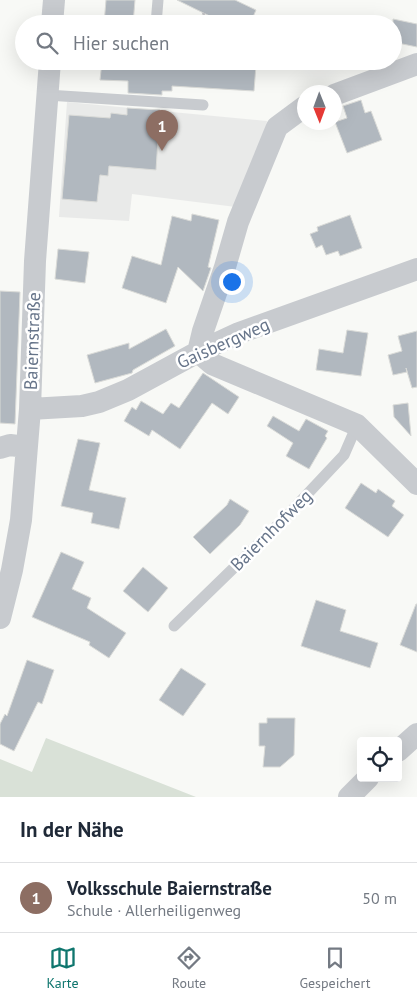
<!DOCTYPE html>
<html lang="de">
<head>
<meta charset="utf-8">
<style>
	:root { --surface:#fff; --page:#f6f6f7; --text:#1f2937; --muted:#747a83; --line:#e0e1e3; --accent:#0f766e }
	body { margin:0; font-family:"PT Sans",sans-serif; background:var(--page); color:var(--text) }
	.controls { position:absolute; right:15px; bottom:15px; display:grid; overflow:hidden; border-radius:5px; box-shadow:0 5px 20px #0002 }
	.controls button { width:45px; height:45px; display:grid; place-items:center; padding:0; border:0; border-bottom:1px solid var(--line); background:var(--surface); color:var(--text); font:25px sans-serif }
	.compass { position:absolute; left:297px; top:85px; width:45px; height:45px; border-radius:50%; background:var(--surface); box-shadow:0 5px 20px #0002; rotate:179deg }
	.you { position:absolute; left:231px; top:281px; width:18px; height:18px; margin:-12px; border:4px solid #fff; border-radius:50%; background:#1a73e8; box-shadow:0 0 0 8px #1a73e833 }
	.badge { display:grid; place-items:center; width:32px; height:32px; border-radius:50%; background:var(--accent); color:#fff; font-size:16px; font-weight:700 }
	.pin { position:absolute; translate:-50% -41px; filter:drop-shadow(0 1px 2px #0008) }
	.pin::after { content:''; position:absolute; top:26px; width:18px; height:15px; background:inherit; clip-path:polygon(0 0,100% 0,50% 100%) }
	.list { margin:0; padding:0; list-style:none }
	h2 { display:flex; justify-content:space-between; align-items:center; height:65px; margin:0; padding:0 20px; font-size:21px }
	h2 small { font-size:16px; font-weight:400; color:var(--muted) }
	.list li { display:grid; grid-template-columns:32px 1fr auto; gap:15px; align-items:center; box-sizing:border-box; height:70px; padding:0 20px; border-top:1px solid var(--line) }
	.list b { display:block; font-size:19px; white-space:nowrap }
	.list p { margin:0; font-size:16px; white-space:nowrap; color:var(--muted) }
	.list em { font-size:16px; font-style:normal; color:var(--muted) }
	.icon { flex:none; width:28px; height:28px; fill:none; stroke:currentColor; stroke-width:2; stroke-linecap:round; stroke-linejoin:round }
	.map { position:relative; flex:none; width:417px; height:797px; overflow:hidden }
	.search { position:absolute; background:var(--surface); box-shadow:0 5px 20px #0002; left:15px; right:15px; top:15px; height:55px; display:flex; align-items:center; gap:12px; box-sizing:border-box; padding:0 18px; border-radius:28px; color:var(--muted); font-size:19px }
	.sheet { height:135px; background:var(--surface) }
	nav { display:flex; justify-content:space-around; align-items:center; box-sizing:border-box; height:70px; border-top:1px solid var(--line); background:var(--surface); font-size:14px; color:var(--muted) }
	nav a { display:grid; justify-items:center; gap:2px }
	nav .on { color:var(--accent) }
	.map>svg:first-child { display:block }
</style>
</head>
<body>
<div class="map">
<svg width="417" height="797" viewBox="0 0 417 797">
	<rect width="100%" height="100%" fill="#f8f9f6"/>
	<path fill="#e9eae9" d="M67,102L267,121L253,180L236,207L132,194L129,221L59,217Z"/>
	<path fill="#d9e1d7" d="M46,738L196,797H0V759L32,772Z"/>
	<path fill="#b1b8bf" stroke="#dadbd8" d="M106,0H135L133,24H104Z
		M177,0H235L256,10L250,24H226Z
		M393,19L417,24V47L393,42Z
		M102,61H187L256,65L254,91L172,86V91H162V95L128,93V81L100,80Z
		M361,100L365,113L371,111L382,140L347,153L335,122L347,118L343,106Z
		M127,108L160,110L156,170L109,166L108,176L100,175L97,202L62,199L69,115L110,118L111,113L127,115Z
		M192,214L219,220L208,267L211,268L203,291L178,267L166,303L122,288L132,256L161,265L172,216L191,221Z
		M350,215L362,248L340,256L338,251L326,255L322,245L316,248L310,234L318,231L317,227Z
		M58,249L89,252L85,283L55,279Z
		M0,291L20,292L15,424L0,423Z
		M166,329L175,346L133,370L132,373L95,383L87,355L129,343V349Z
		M347,330L368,333L361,376L316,370L319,349L343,353Z
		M417,331V387L412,388L406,368L407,372L393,375L388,355L402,351L398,336Z
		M203,373L239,397L228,414L212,403L180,449L152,430L149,436L124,421L132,407L136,410L141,401L163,414L171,403L179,408Z
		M408,403L411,436L394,417L393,405Z
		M273,416L299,431L306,419L328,431L325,436L327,438L309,469L286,456L293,443L267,426Z
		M78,439L100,443L89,490L126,498L119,529L91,523L93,513L61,506Z
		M361,483L376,493L378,489L395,501L392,506L404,515L388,537L345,508Z
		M230,499L249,511L240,525L210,554L193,537L227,505Z
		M61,552L84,562L72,589L91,598L87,608L126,633L109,658L89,645L90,642L32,617Z
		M143,567L168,588L148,612L123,591Z
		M316,600L346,610L340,631L378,643L370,668L301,646Z
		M416,604H417V652L400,645Z
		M27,660L54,670L42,704L38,702L14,751L0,744V724L5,714L7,716Z
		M181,668L206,684L183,716L159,700Z
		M267,718H295L294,755L280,767H263L265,746H259V723H267Z"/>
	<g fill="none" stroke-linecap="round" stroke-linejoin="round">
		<path stroke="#c2c3c6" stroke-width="3" stroke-dasharray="2.5 2.5" stroke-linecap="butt" d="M199,24L204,13"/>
		<path stroke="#c8cbcf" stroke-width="11" d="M156,24L158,0
			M47,95L203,105
			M174,626L282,521L344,455L357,425"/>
		<path stroke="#c8cbcf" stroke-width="22" d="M52,24L54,0
			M334,95L417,64
			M198,352L203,331L225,267L238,222L277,127L304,107
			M198,352L212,364L357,425L417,484
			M30,409L82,406L99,402L128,390L198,352L239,333L417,269
			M0,448L10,445L26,447
			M0,618L12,570L21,520L30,409L35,261L50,61
			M398,751L417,734
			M349,797L368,778"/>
	</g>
	<g text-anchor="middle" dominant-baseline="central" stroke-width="5" stroke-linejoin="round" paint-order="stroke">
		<g font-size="18" fill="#667489" stroke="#fff">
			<text transform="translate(32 341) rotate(-88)">Baiernstraße</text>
			<text transform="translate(223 343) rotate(-24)">Gaisbergweg</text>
			<text transform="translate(271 530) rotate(-45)">Baiernhofweg</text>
		</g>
	</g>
</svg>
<div class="controls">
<button><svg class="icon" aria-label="locate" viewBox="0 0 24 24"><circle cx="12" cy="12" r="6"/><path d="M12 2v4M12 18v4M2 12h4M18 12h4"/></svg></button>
</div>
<svg class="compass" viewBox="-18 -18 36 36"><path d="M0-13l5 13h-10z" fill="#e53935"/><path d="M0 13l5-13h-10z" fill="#747a83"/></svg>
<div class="you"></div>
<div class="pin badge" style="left:162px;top:151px;background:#8d6e63">1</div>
<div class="search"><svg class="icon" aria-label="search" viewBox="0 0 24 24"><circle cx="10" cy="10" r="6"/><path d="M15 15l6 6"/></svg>Hier suchen</div>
</div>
<section class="sheet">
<h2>In der Nähe<small></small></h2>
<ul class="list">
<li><span class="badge" style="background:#8d6e63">1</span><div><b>Volksschule Baiernstraße</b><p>Schule · Allerheiligenweg</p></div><em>50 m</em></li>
</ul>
</section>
<nav>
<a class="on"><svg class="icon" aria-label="map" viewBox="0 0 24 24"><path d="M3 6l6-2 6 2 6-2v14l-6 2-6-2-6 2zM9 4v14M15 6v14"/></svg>Karte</a>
<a><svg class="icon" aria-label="directions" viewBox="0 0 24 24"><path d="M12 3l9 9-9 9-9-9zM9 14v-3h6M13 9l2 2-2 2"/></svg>Route</a>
<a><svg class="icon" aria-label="saved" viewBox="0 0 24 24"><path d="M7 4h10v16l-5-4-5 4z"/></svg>Gespeichert</a>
</nav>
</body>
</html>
